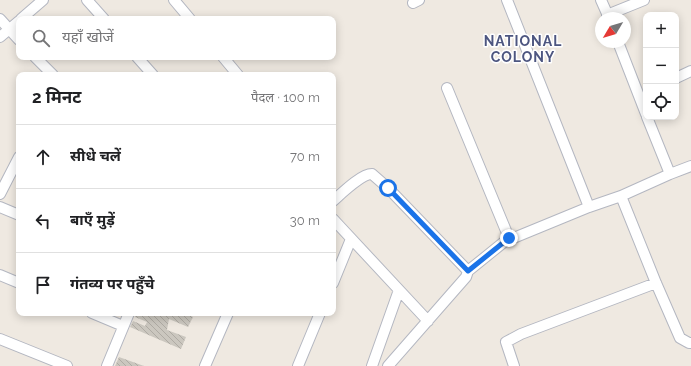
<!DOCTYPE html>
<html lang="hi">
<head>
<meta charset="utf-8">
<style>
	:root { --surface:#fff; --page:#f6f6f6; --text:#202124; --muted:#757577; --line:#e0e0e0 }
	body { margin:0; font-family:Raleway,"Noto Sans Devanagari",sans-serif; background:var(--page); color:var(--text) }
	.controls { position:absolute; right:12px; top:12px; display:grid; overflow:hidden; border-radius:8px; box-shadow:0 2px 10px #0003 }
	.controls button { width:36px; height:36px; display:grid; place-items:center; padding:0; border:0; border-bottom:1px solid var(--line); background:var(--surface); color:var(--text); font:20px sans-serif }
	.compass { position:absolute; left:595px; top:12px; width:36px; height:36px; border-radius:50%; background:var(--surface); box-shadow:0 2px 10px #0003; rotate:232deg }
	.stop { position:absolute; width:12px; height:12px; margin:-9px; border:3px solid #1a73e8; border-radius:50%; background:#fff }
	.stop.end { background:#1a73e8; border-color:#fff; box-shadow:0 1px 4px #0008 }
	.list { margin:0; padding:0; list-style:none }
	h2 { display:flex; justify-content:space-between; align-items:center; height:52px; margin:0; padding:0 16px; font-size:17px }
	h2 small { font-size:13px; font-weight:400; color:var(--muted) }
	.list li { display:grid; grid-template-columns:26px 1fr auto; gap:12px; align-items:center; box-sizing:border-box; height:64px; padding:0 16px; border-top:1px solid var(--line) }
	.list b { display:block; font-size:15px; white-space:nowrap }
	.list em { font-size:13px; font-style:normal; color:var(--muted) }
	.icon { flex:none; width:22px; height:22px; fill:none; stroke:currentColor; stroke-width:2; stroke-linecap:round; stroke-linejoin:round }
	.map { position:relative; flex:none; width:691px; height:366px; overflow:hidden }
	.search { position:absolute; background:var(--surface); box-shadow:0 2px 10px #0003; left:16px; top:16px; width:320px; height:44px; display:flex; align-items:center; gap:10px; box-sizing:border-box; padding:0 14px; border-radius:8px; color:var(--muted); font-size:15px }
	.panel { position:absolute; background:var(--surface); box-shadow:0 2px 10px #0003; left:16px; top:72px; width:320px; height:244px; border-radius:8px }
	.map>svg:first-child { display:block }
</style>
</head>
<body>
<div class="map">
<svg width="691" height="366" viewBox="0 0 691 366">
	<defs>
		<pattern id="building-back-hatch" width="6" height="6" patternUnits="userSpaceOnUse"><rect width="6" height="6" fill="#cbc7bf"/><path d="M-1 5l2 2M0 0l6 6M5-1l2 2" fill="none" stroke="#afaba4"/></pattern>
	</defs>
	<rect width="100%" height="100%" fill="#efe9e1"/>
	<path fill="url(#building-back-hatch)" d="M136,313H184L193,317L188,327L169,319L167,330L186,337L181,349L130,327L133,321L145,326L147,322L135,317Z
		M119,357L144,366H115Z"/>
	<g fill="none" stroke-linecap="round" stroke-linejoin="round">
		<defs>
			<path id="minor" d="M87,0L104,19
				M174,0L190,19
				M507,0L589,207
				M601,0L609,18
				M413,3L419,0
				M607,15L644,0
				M0,19L19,40
				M21,19L43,0
				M0,37L19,21
				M618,42L646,114
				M35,57L53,75
				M137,57L153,75
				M223,57L238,75
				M676,78L691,71
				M447,88L509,238
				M647,117L670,174
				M0,194L19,157
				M621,196L656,283L680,338L689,343H691
				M333,201C342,193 361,174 372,174L388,188L468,271
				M0,207L19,215
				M333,219L428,321
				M0,275L19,283
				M333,283L351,239
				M92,313L123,326
				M0,339L67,366
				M107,366L129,313
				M205,366L228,313
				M298,366L320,313
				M372,366L399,290
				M388,366L466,277L468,271L509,238L516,237L589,207L621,196L670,174L691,166
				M514,366L506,342L521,334L656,283"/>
		</defs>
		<use href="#minor" stroke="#b4b7c1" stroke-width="12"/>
		<use href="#minor" stroke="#fff" stroke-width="10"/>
	</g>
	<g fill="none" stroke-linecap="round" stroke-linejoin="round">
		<path stroke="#1a73e8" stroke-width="5" d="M388,188L468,271L509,238"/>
	</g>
	<g text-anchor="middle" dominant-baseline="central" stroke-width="3" stroke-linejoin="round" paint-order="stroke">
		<g font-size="14" font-weight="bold" letter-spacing="1" fill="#4d5680" stroke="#fff">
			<text x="523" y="41">NATIONAL<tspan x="523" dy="16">COLONY</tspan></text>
		</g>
	</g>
</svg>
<div class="controls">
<button>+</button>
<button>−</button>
<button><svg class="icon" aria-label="locate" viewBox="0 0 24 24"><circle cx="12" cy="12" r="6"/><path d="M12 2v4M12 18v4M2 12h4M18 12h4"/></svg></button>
</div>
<svg class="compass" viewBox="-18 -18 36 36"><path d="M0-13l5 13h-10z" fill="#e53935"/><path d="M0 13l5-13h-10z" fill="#757577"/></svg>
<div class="stop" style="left:388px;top:188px"></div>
<div class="stop end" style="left:509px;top:238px"></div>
<div class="search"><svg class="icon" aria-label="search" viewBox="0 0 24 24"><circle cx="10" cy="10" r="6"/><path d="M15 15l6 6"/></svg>यहाँ खोजें</div>
<section class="panel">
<h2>2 मिनट<small>पैदल · 100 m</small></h2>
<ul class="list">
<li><svg class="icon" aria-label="ahead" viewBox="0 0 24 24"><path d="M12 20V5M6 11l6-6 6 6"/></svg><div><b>सीधे चलें</b></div><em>70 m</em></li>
<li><svg class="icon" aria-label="left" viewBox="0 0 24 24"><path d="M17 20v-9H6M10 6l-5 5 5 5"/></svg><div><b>बाएँ मुड़ें</b></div><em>30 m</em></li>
<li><svg class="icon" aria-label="arrive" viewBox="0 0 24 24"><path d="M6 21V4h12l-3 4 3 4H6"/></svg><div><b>गंतव्य पर पहुँचे</b></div></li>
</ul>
</section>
</div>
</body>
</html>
